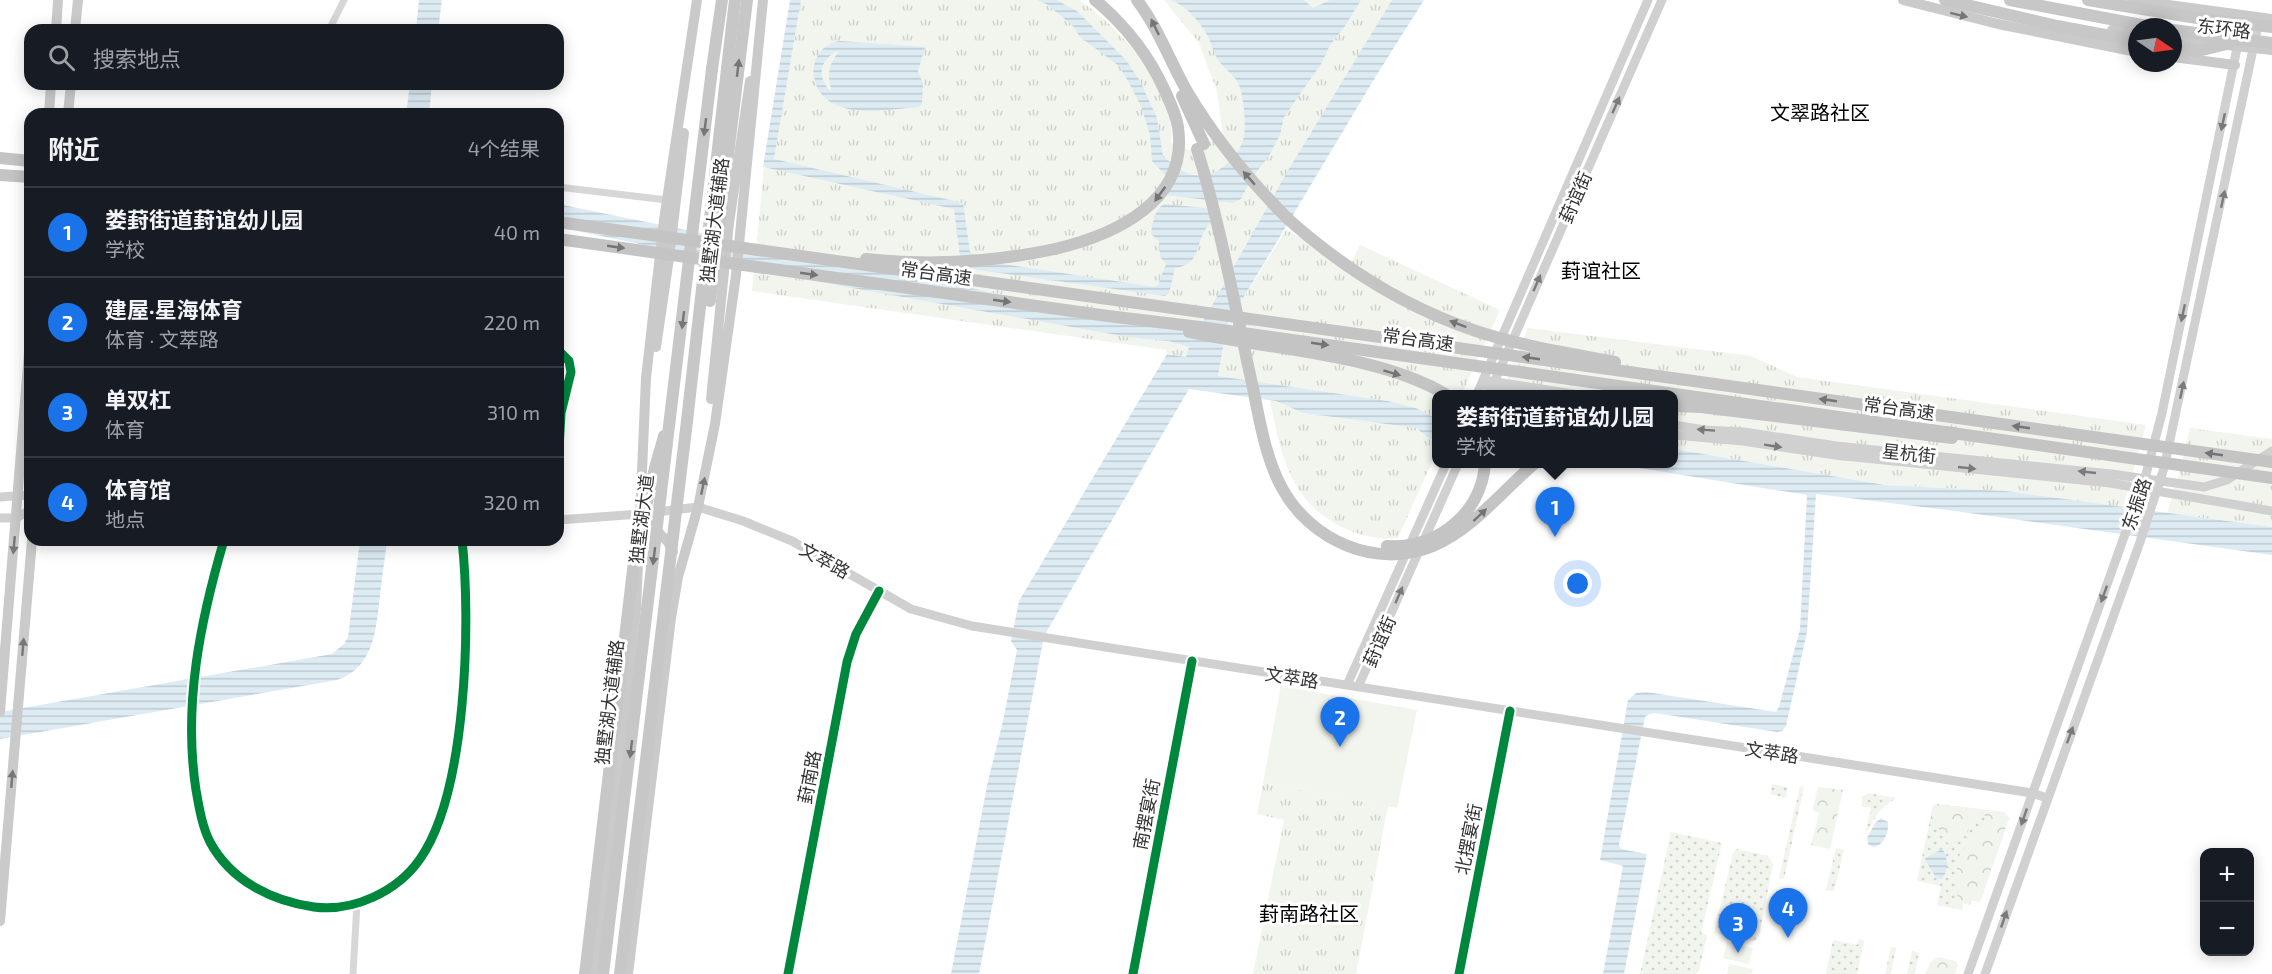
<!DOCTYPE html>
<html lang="zh">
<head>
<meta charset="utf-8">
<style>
	:root { --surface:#171b24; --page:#20242c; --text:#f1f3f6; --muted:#9ea1a6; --line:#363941; --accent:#1a73e8 }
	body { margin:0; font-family:"Exo 2","Noto Sans SC",sans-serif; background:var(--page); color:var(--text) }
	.controls { position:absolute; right:18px; bottom:18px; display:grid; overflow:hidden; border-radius:12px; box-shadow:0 3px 15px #0003 }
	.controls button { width:54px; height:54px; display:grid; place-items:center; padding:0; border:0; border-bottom:2px solid var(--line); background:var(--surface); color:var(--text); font:30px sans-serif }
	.compass { position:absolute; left:2128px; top:18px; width:54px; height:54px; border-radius:50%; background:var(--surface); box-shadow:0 3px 15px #0003; rotate:103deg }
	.you { position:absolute; left:1578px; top:584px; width:21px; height:21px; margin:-15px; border:4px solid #fff; border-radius:50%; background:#1a73e8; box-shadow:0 0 0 9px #1a73e833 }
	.badge { display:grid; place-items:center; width:39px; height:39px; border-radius:50%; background:var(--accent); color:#fff; font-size:20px; font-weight:700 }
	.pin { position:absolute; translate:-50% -50px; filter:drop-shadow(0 2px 3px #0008) }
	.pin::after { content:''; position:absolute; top:32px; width:21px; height:18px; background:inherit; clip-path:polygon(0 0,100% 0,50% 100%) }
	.popup { position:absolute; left:1432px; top:390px; width:246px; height:78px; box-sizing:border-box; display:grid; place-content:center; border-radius:12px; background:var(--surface); filter:drop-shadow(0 2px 4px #0005); font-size:20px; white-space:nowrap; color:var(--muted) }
	.popup b { font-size:22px; color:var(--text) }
	.popup::after { content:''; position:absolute; left:50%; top:100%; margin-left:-12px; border:12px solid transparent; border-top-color:var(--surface) }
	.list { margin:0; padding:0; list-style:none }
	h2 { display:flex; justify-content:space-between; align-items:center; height:78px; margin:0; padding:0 24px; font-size:26px }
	h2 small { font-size:20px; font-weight:400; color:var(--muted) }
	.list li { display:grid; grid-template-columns:39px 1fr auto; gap:18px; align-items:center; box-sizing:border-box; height:90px; padding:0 24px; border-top:2px solid var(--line) }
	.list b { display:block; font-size:22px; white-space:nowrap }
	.list p { margin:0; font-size:20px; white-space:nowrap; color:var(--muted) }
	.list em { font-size:20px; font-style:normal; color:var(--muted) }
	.icon { flex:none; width:33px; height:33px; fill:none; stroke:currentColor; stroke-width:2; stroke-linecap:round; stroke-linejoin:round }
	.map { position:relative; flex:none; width:2272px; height:974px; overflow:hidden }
	.search { position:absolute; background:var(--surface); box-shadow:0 3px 15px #0003; left:24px; top:24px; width:540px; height:66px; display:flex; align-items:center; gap:15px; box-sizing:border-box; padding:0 21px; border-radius:18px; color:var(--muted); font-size:22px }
	.panel { position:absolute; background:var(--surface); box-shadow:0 3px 15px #0003; left:24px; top:108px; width:540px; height:438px; border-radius:18px }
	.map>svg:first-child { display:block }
</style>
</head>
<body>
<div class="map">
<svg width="2272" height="974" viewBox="0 0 2272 974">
	<defs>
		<pattern id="grass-dots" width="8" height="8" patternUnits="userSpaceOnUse" patternTransform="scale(1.5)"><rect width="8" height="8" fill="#f1f5ed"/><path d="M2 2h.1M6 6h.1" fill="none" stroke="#cfd2cc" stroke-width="1.8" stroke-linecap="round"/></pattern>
		<pattern id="forest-crowns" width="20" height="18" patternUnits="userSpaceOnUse" patternTransform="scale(1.5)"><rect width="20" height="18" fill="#f1f5ed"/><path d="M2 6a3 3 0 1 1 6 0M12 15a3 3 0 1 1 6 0" fill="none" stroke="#cfd2cc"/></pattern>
		<pattern id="park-tufts" width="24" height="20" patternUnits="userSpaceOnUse" patternTransform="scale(1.5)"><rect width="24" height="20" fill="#f1f5ed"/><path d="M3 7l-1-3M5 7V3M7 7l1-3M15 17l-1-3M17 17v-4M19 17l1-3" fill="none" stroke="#cfd2cc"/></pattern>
		<pattern id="water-rules" width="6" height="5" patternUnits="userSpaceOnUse" patternTransform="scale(1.5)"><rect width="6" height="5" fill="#ddebf3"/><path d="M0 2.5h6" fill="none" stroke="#becad1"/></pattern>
	</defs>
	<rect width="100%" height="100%" fill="#fff"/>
	<path fill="url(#grass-dots)" d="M1772,784L1788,787L1786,798L1770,794Z
		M1800,786L1804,787L1784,879L1779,878Z
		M1868,793L1896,798L1880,810L1865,834L1871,808L1862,806V797Z
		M1937,804L2004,812L2009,818L1980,902L1972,900L1970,905L1963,903L1962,910L1937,905L1941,886L1917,881L1933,806Z
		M1671,832L1722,843L1701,933L1707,935L1699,971L1695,974H1640Z
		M1836,848L1844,850L1834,891L1826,890Z
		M1737,849L1768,856L1773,864L1759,936L1754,941L1714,933L1733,853Z
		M1859,939L1864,941L1857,974H1826L1833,940L1857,945Z
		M1891,947L1896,948L1891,974H1885Z
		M1912,951L1919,953L1915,974H1907Z"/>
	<path fill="url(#forest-crowns)" d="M1818,787L1843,790L1830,849L1811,845L1819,813L1813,811V808Z
		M1937,804L1980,809L1979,815L1970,823L1967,835L1951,844L1947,843L1937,826L1930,821L1933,806Z
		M1984,810L2004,812L2009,818L1980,902L1971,900L1970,905L1963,903L1962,910L1956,909L1958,889L1957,868L1960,853L1986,825Z
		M1938,957L1956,961L1958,965L1955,974H1925L1930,963Z"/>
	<path fill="url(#park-tufts)" d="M801,0H1079C1120,27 1179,92 1171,143L1190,150L1223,136L1217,91L1199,43L1164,0H1392L1196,334L1186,357L1167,354L1166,350L752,291L764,168L772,169Z
		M1286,230L1351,264L1360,245L1500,310L1462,394H1436V418L1416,408L1388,401L1218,377L1227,325Z
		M1528,328L1751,356L1797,377L2146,425L2123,507L2006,491L1885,485L1674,449V394H1501Z
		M1270,401H1276L1303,413L1416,428L1427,437L1436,439V453L1398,538C1359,542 1316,520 1296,485C1281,460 1276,429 1270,401Z
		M2190,428L2272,439V527L2167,513L2179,475Z
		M1263,783L1388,806L1356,974H1253L1284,820L1257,814Z"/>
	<path fill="#f1f5ed" d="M1281,686L1417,710L1397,808L1263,783Z
		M1727,942L1753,948L1749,964L1723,958Z
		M1729,964L1753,969L1752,974H1727Z"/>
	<path fill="url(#water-rules)" fill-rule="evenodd" d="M419,0H442L438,30H416Z
		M790,0H801L774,159L963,203L970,252L983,261L1155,287L1158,285L1166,264L1160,257L1159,241L1151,234C1152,224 1155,209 1164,204L1215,209L1218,217C1215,220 1209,224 1207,227C1194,245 1202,264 1175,268L1169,293L1165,296L963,268L961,265L954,209L763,167Z
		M1037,0H1056L1077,11L1126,60L1140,81L1157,118L1163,156C1171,163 1184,174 1194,175C1216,179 1240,157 1244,136C1246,123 1244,104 1241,91C1238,76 1224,70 1217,58C1212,50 1211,41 1206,33C1197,19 1186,5 1170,0H1304L1313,8L1330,0H1361L1345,26L1330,45L1321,64L1284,117L1280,135L1269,156L1251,179L1241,199L1233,203L1165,195L1166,176L1152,161L1150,135L1141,106L1129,83L1119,66L1079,36L1074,27L1048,5Z
		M1392,0H1424L1376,76L1227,325L1218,376L1388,401L1416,408L1436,418V439L1427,437L1416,428L1303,413L1276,401L1189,389L1044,636L979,974H951L988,781L1003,721L1017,650L1011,641L1019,601L1167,354L1186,357L1189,347L1169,341L1128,337L841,286L558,227V204L1196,334L1287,172Z
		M840,41L925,47L918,71L923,84L922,104L919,107C893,109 860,116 836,105C804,91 807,46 840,41ZM839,51C828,65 827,76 832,92C816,80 819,57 839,51Z
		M410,84H432L429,114H406Z
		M1674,449L1885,485L2006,491L2272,527V555L1955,511L1816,494L1807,632L1786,726L1782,731L1777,732L1655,713L1649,714L1645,717L1619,845L1621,849L1647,854L1624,974H1603L1623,866L1600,860L1628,700L1636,693L1646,692L1776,712L1779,707L1800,629L1807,495L1614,464H1674Z
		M360,540H387C385,558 382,577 380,595C376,628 375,667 337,680L0,739V712L332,654L344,644L348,637Z
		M1881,818L1888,822C1889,832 1884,846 1873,847L1868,844L1867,838L1875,823Z
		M1942,849C1949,856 1948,872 1942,879H1936C1933,870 1927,866 1925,858Z"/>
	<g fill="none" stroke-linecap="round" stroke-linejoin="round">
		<path stroke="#d7d7d7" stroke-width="7" d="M76,27L112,30
			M329,30L344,0
			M558,187L667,200
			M558,350L569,361L571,372L561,413L558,467
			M224,540C200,622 183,705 196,790C199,807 202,826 210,842C231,881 272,901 314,907C353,912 397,892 420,859C467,792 471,621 462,540
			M353,974L357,903
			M788,974L847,662L856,634L879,591"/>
		<path stroke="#d7d7d7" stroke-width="8" d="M1133,974L1192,661
			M1459,974L1510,711"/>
		<path stroke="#d0d0d0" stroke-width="9" d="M1490,381L1573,394
			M1487,386L1491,389L1522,394
			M1477,394L1648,0
			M1489,394L1662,0
			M1674,425L1704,430L1744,432L1836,446L2111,474L2204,487L2227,480L2272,451
			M1674,435L1743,441L1835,455L2110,483L2272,511
			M0,497L30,495
			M0,518H16L30,510
			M558,520L640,514L698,507L743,521L792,541L911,609L972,626L2032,793L2047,798
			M1347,685L1446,464
			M1358,687L1458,464
			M1968,974L2145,478L2162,413L2243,19
			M1985,974L2140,542L2164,468L2259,21"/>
		<path stroke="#cacaca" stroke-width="10" d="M1903,0L1998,24L2137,52
			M2132,0L2272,19
			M56,30L58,0
			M75,30L78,0
			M2112,30L2137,34
			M2173,39L2272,50
			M2173,57L2235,65
			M49,114L51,84
			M68,114L71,84
			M656,347L669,258L684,133
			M711,399L729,223L750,81
			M640,514L668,542L673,552
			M640,518L646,378L664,220L697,0
			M0,712L30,340
			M0,921L32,540
			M594,974L636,609L638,564
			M628,974L671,618L678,577L698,507L715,424L736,275L763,0"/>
		<path stroke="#c7c7c7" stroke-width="12" d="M2010,0L2152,27
			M2173,47L2198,51
			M712,69L722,0
			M727,69L735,0
			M655,468L664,436
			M585,974L596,883"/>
		<path stroke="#c4c4c4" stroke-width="12" d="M1137,0C1159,29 1170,62 1188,93C1216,140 1250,181 1288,219
			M1182,96L1204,144
			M0,158L30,161
			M0,175L30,177
			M1055,249C1114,235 1189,202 1178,127C1176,114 1170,102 1164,89C1148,54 1125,25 1095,0
			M1674,406L1701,407L1952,438"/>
		<path stroke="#c7c7c7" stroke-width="12" d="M1945,0L2057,26L2137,41
			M2088,0L2203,19L2272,27
			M2173,30L2272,43
			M2198,51L2235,42
			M710,301L747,0
			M596,883L635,553L655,468
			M603,974L712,69
			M620,974L687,421L727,69"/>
		<path stroke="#c4c4c4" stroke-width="12" d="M1197,149C1220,224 1234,302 1251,379C1259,415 1264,455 1282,488C1310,540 1376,570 1433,546C1474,528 1501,492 1534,464
			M1288,219C1343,268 1407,308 1476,331C1521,346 1569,353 1615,362
			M558,222L2272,462
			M558,239L1108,316L1200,327L2272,478
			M866,259C930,266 993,262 1055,249
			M1189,332C1266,349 1378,354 1445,394
			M1387,546C1437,549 1481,514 1485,464"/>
		<defs>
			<path id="cycleway" d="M558,350L569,361L571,372L561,413L558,467
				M224,540C200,622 183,705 196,790C199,807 202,826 210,842C231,881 272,901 314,907C353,912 397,892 420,859C467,792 471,621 462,540
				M788,974L847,662L856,634L879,591
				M1133,974L1192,661
				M1459,974L1510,711"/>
		</defs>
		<use href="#cycleway" stroke="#fff" stroke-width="13"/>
		<use href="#cycleway" stroke="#00873e" stroke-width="9"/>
	</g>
	<defs><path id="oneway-solid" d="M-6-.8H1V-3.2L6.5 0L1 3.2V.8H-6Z" transform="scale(1.5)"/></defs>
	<g fill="#777">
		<use href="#oneway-solid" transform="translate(1959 15) rotate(14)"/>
		<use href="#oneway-solid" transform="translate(703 486) rotate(-78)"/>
		<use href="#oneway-solid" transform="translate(14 545) rotate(95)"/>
		<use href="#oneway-solid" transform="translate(23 647) rotate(-85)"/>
		<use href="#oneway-solid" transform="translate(12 779) rotate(-85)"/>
	</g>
	<g fill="#747474">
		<use href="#oneway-solid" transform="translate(1155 27) rotate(-116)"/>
		<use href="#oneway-solid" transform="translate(1249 178) rotate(-131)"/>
		<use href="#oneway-solid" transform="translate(1160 194) rotate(126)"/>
		<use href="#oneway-solid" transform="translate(616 247) rotate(8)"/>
		<use href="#oneway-solid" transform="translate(809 274) rotate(8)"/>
		<use href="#oneway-solid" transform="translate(1002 301) rotate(8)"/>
		<use href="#oneway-solid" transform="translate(1458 324) rotate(-159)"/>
		<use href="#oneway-solid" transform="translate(1320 344) rotate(8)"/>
		<use href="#oneway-solid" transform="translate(1531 358) rotate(-172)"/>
		<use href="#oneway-solid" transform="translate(1392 373) rotate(17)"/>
		<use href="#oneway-solid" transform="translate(1828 400) rotate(-172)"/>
		<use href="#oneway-solid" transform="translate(2021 427) rotate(-172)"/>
		<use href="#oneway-solid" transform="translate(2214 454) rotate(-172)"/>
		<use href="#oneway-solid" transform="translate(1480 515) rotate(-43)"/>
	</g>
	<g fill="#767676">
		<use href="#oneway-solid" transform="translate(738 68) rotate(-83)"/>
		<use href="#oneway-solid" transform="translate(705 127) rotate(97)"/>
		<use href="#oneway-solid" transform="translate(683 320) rotate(97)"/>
		<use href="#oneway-solid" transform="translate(654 556) rotate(97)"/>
		<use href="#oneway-solid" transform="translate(631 749) rotate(97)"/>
	</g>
	<g fill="#7a7a7a">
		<use href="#oneway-solid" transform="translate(1616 105) rotate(-66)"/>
		<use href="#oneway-solid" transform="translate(2223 122) rotate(102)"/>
		<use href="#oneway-solid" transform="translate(2223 199) rotate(-78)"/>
		<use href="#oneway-solid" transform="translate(1537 283) rotate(-66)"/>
		<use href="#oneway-solid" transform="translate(2183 313) rotate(102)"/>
		<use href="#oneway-solid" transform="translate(2182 390) rotate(-78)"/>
		<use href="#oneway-solid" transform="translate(1706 430) rotate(-176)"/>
		<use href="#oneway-solid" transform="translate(1773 446) rotate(9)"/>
		<use href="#oneway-solid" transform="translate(1967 468) rotate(6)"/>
		<use href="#oneway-solid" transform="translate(2087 472) rotate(-174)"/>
		<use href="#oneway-solid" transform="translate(2104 594) rotate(110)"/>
		<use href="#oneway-solid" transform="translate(1399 595) rotate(-66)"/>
		<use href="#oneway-solid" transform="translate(2070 735) rotate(-70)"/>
		<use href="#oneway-solid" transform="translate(2024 817) rotate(109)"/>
		<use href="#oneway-solid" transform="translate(2004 919) rotate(-71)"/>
	</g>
	<g text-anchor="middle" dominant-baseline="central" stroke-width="6" stroke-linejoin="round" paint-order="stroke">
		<g font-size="18" fill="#333" stroke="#fff">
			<text transform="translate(2224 28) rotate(7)">东环路</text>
			<text transform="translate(1575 197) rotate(-66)">葑谊街</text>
			<text transform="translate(714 220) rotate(-83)">独墅湖大道辅路</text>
			<text transform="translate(936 273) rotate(8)">常台高速</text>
			<text transform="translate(1418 339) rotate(8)">常台高速</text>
			<text transform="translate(1899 408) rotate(8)">常台高速</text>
			<text transform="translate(1909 453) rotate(6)">星杭街</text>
			<text transform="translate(2136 504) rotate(-71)">东振路</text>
			<text transform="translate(641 519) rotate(-83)">独墅湖大道</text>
			<text transform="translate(825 560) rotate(29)">文萃路</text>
			<text transform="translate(1379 641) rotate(-66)">葑谊街</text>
			<text transform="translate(1292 677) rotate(9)">文萃路</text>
			<text transform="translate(609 702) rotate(-83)">独墅湖大道辅路</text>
			<text transform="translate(1772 752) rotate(9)">文萃路</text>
			<text transform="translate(809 777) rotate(-79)">葑南路</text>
			<text transform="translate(1146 814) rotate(-79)">南摆宴街</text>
			<text transform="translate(1468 839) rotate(-79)">北摆宴街</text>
		</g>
		<g font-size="20" fill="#000" stroke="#fff">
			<text x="1820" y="112">文翠路社区</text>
			<text x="1601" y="270">葑谊社区</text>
			<text x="1309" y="913">葑南路社区</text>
		</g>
	</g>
</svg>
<div class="controls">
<button>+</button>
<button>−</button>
</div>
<svg class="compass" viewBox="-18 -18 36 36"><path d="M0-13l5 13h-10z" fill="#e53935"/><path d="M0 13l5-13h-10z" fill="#9ea1a6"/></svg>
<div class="you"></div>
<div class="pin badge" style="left:1555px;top:537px">1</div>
<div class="popup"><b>娄葑街道葑谊幼儿园</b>学校</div>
<div class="pin badge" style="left:1340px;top:747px">2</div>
<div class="pin badge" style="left:1738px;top:953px">3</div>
<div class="pin badge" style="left:1788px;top:938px">4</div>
<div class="search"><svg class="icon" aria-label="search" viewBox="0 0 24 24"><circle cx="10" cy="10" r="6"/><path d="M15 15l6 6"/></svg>搜索地点</div>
<section class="panel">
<h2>附近<small>4个结果</small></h2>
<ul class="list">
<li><span class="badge">1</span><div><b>娄葑街道葑谊幼儿园</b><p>学校</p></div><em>40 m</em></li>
<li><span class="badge">2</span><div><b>建屋·星海体育</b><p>体育 · 文萃路</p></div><em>220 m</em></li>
<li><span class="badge">3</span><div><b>单双杠</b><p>体育</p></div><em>310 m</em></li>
<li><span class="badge">4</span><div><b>体育馆</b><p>地点</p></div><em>320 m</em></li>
</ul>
</section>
</div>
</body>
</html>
